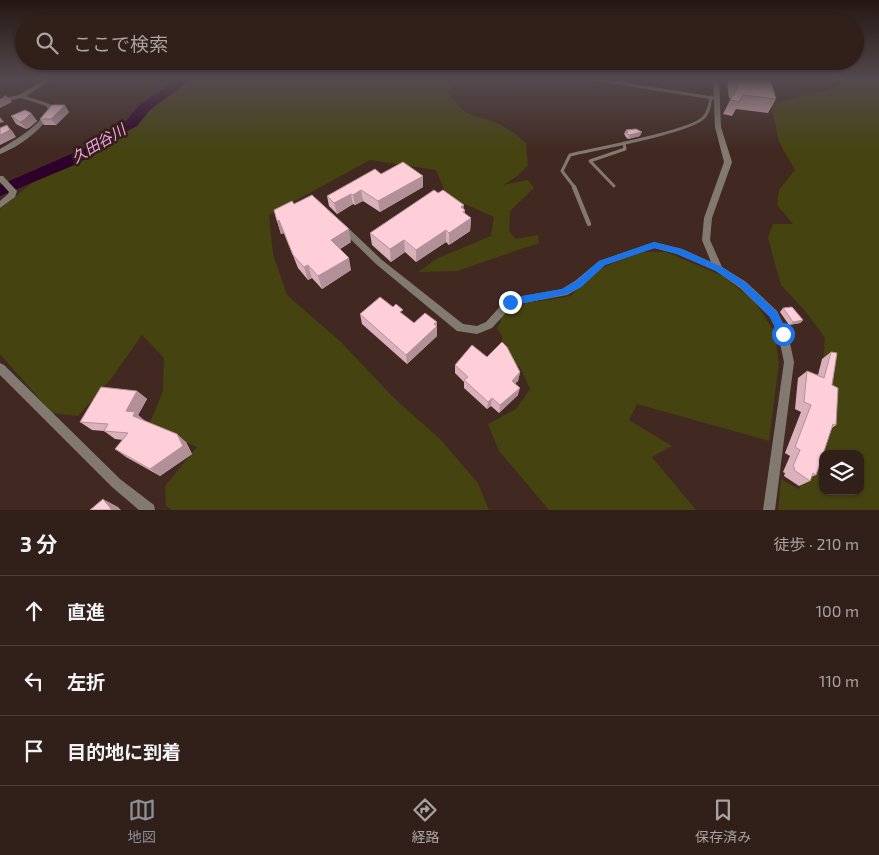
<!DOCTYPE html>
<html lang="ja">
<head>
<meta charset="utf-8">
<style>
	:root { --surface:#311f19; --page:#392722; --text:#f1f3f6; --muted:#a8a2a2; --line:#4c3d38; --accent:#8c9099 }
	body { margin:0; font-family:"Exo 2","Noto Sans JP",sans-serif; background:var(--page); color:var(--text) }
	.controls { position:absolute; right:15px; bottom:15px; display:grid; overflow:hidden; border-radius:10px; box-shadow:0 1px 4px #0004 }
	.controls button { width:45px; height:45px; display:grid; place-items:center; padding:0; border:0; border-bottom:1px solid var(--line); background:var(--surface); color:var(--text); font:25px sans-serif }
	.stop { position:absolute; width:15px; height:15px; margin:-11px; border:4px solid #1a73e8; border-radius:50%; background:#fff }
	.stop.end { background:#1a73e8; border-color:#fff; box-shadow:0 1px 5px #0008 }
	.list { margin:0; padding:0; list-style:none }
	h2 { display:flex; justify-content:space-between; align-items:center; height:65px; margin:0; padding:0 20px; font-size:21px }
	h2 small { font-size:16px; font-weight:400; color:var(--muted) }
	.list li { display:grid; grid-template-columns:32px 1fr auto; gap:15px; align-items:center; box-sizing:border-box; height:70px; padding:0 20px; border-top:1px solid var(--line) }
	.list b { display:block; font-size:19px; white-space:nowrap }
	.list em { font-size:16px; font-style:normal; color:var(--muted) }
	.icon { flex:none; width:28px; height:28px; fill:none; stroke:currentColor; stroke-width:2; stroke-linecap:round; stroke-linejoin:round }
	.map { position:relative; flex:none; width:879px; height:510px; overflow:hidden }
	.search { position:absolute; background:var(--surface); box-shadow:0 1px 4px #0004; left:15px; right:15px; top:15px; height:55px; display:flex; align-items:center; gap:12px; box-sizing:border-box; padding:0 18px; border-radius:28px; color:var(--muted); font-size:19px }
	.sheet { height:275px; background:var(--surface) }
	nav { display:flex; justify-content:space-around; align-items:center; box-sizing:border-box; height:70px; border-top:1px solid var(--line); background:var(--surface); font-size:14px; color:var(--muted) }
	nav a { display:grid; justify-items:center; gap:2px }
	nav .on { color:var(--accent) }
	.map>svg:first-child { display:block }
</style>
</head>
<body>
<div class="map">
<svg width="879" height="510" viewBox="0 0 879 510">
	<rect width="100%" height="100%" fill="#412921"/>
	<path fill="#454310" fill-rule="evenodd" d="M178,79H456L459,80L448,91C466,123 477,112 503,126C511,130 519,137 526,143L528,166L516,177L503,185L528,180L534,188L510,211L509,231L516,239L538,235L539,243L457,271L418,272L438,258L491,236L494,217L447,196L436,170L370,160L269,215L273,254L287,295L341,342L393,397L441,440L478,483L489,510H172L166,506L165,486L197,447L149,425L163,391L164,358L142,335L111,379L78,416L52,413L0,354V209L42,175L83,155L107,138L136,122L144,111Z
		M841,79H879V510H778L781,479L799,489L824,436L822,376L825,338L806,312L781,285L768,238L773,224H793L777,205L779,190L795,170L779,142L771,105C794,96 819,95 841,85ZM823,454H860V491H823Z
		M644,252H666L723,276L755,302L774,331L779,363L769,441L637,404L629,420L672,446L652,457L696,510H549L499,451L488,424L516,409L530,389L520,367L505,360L502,335L497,329L503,315L526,303L571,296C595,267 610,264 644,252Z"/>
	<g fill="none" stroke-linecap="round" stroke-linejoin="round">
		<path stroke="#2d012c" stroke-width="2.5" d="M24,79L46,80
			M141,79L182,82
			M60,80L69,79"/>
		<path fill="#2d012c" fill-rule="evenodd" d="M179,79H192L150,110L137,126L108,141L93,155L72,166L0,196V185L83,149L98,135L127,120L140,104Z"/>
		<path stroke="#827a71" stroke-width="3" d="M593,79L713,98
			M614,186L590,161L625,149L624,143
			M575,188L562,171L570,155C595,149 689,132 703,118C709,113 710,104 711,97"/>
		<path stroke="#827a71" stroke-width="4.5" d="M574,187L589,224"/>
		<path fill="#827a71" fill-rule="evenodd" d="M45,79H63L60,81H50L26,96L50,104L54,109C43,129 21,146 0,154V149C18,138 37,128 48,109L46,106L21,98L0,103V99L19,95Z
			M713,79H719L721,127L732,162L712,218L710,240L722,267L746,282L777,311L788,334L794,362L775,510H763L784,362L778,334L770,317L740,288L716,271L677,254L654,248L605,265L581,287L567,295L513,305L492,328L477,334L457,331L376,264L337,226L341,223L344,224L382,260L463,324L477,326L486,322L507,299L562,289L575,281L599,261L654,242L682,249L711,262L702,240L704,218L724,162L715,127Z
			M0,176H3L17,191L15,197L0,208V201L8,194L9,192L0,182Z
			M0,363L4,365L120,479L154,505L155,510H139L112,487L0,375Z"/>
	</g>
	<path fill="#dab1bb" d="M729,79H770L776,99L768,113L736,109L732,116L723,114L731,98H729L727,83Z
		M69,112L56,125H44L40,119Z
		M31,113L37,121L30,127L26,129L16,124L11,116Z
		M626,130L640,136L628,139L625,136V135L624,134Z
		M381,174L423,176V187L380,212L363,201L355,205L353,204L337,214L329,206L327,196Z
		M438,193L464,209L465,214L471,218L470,231L449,245L446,242L416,262L405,252L391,262L372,245L370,233Z
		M294,204L351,242L340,249L351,270L322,289L312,278L308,280L298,268L284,233L281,234L277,221Z
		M783,308L803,320L800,323L789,325L780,312Z
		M360,314L404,315L414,323L437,322V336L407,364L362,324Z
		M831,352L832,385L836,425L832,428L816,475L811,477L810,481L799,486L784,476L785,473L783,472L790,456L785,453L801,412L795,409L798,378L807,371L818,375L822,359Z
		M487,357L520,372L518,381L515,383L518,395L499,413L491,406L487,409L464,388V382L455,373V365Z
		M137,391L147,399L138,415L145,421L186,442L192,454L160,476L126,457L115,449L123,440L115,439L104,431L92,430L80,422Z"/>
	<path fill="#b29098" d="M6,95L12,102L0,108V99Z
		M65,105L69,112L56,125L51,119Z
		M31,113L37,121L30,127L26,129L20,122Z
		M0,117L4,122L0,123Z
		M7,125L13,132L16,137L0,145V135Z
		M642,132L640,136L628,139L629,135Z
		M423,176V187L380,212L378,201Z
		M361,190L363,201L355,205L353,195Z
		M351,194L353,204L337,214L334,203Z
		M464,205L463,212L465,210V222L471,218L470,231L449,245V233L461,207Z
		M279,220L284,233L281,234L277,221Z
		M349,229L351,242L334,253L331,240Z
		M446,230V242L416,262V250Z
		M404,240L405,252L391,262L390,249Z
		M349,258L351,270L322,289L318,276Z
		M308,265L312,278L308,280L304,267Z
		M803,320L800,323L789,325L793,322Z
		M437,322V336L407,364L406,355Z
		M520,372L518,381L510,389L512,381Z
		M520,388L518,395L499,413L500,405Z
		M137,391L147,399L138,415L145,421L143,425L126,411Z
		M492,398L491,406L487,409L488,402Z
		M177,434L186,442L192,454L160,476L150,469Z
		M103,499L118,507L121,510H112Z"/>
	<path fill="#feced9" stroke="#b29098" d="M735,79H770L776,99L743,95L739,102L730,100L739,85L736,84Z
		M52,105H65L51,119H40Z
		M25,110L31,113L24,120L20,122L11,116Z
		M7,125L10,130L0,135V128Z
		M636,129L642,132L629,135L626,133L628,132L626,130Z
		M403,162L423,176L378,201L361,190L353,195L351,194L334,203L327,196L375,169L381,174Z
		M434,190L438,193L443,190L464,205L461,207L465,210L463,212L471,218L449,233L446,230L416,250L404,240L390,249L370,233Z
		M312,195L349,229L331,240L349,258L318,276L308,265L304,267L293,255L279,220L277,221L274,210L292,201L294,204Z
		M380,297L393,307L396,304L403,310L400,312L414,323L425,313L437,322L434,324L437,326L406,355L360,314Z
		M792,307L803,320L793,322L783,308Z
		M502,342L507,347L520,372L512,381L520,388L500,405L492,398L488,402L464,380L468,377L455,365L472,345L487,357Z
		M831,352L837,353L832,385L838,388L836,425L833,424L816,475L813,473L810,481L794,470L795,468L793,466L800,450L795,447L811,405L804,402L807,371L824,378Z
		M101,387L137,391L126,411L135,412L133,416L177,434L183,446L150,469L115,449L128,433L104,431L108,424L80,422Z
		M103,499L112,510H90Z"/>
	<linearGradient id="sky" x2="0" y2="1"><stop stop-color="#241712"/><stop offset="0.53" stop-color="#54494e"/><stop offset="1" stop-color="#54494e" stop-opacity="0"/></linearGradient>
	<rect width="879" height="150" fill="url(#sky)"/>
	<path fill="#1a73e8" d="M654,242L682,249L722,267L746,283L777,312L788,334L786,337H780L770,317L740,287L716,271L677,254L655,248L605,265L581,287L567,294L510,306L506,302L510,298L562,289L575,282L599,261Z"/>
	<g text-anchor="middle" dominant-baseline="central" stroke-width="5" stroke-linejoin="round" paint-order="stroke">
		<g font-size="15" font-style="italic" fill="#eea4e8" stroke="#361f18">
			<text transform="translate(98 143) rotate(-31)">久田谷川</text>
		</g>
	</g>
</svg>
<div class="controls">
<button><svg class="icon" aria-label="layers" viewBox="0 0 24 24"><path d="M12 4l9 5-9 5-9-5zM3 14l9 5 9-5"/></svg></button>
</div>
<div class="stop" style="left:783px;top:334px"></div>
<div class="stop end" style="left:510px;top:302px"></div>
<div class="search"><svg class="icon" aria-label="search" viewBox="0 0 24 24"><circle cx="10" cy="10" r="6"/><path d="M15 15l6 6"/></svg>ここで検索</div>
</div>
<section class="sheet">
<h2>3 分<small>徒歩 · 210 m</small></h2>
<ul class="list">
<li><svg class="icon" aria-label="ahead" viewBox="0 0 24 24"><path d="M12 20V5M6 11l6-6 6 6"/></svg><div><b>直進</b></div><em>100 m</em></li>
<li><svg class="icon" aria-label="left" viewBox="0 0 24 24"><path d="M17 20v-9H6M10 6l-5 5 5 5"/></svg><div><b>左折</b></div><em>110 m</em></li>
<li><svg class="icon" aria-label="arrive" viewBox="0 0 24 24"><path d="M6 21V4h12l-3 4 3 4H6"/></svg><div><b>目的地に到着</b></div></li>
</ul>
</section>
<nav>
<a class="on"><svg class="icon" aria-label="map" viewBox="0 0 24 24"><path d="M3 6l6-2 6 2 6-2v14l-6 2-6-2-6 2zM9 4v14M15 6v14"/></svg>地図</a>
<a><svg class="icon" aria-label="directions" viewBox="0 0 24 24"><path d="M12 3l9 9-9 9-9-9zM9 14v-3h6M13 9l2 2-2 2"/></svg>経路</a>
<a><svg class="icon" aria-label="saved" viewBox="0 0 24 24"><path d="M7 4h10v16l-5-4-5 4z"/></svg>保存済み</a>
</nav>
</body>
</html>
